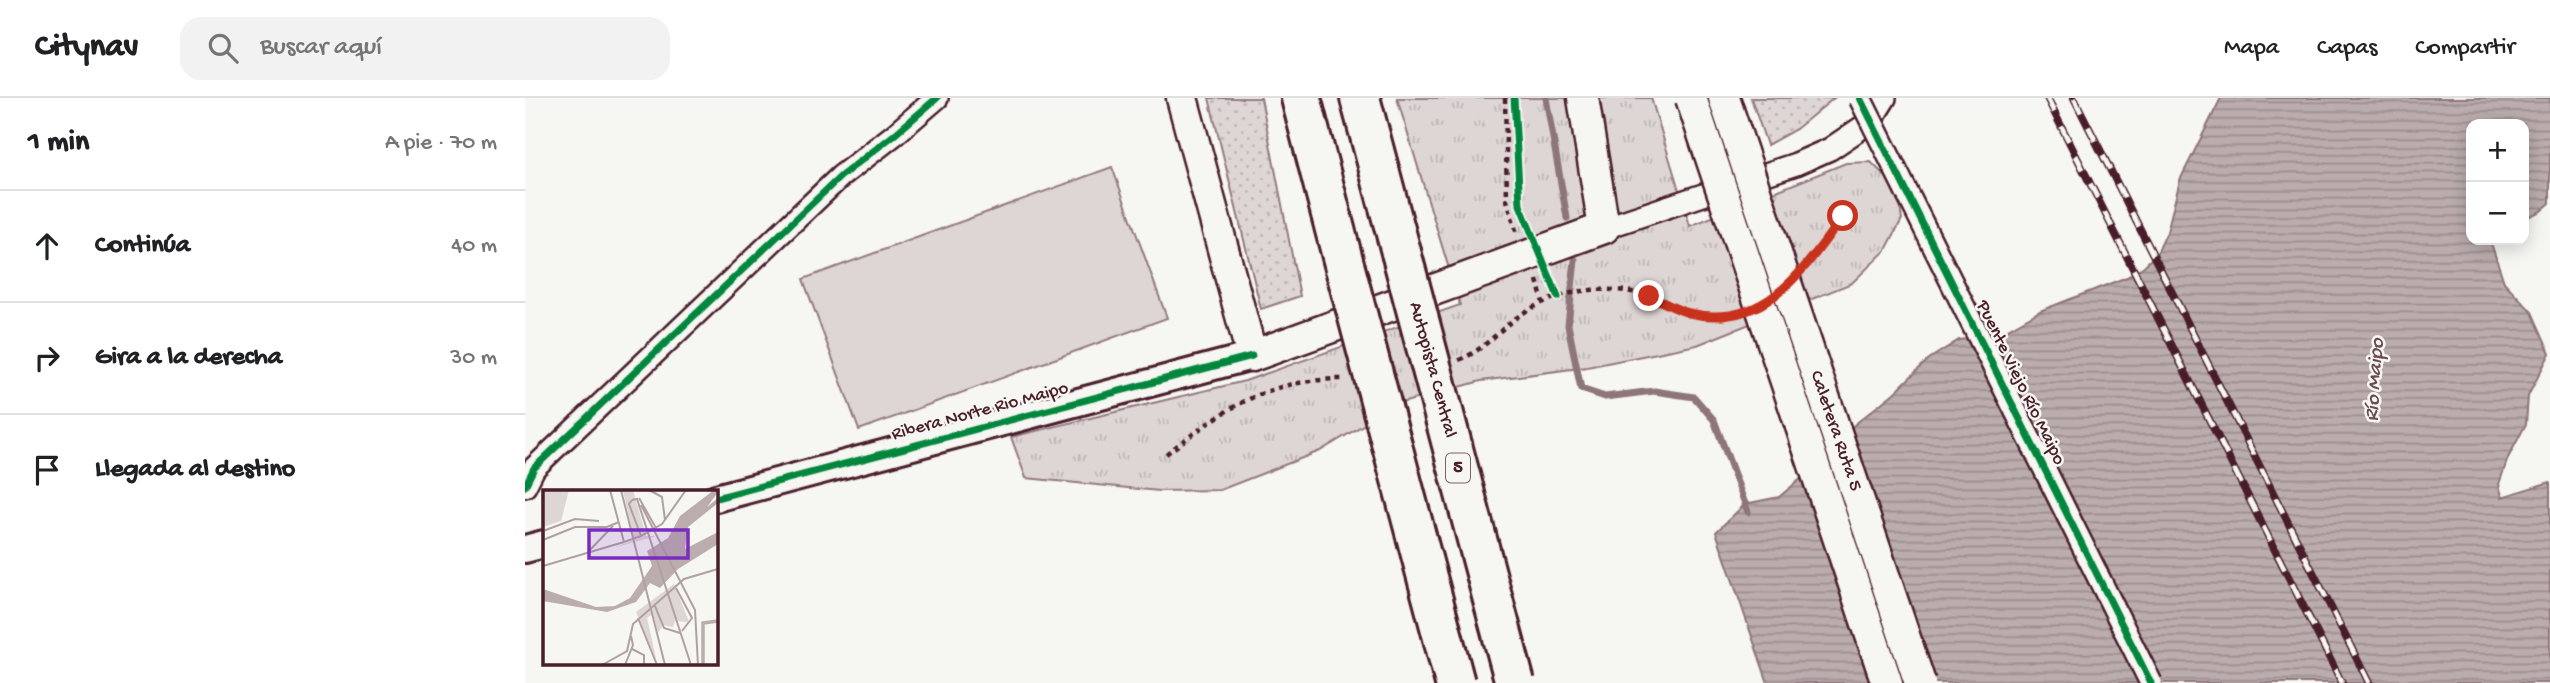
<!DOCTYPE html>
<html lang="es">
<head>
<meta charset="utf-8">
<style>
	:root { --surface:#fff; --page:#f2f2f2; --text:#202124; --muted:#757577; --line:#e0e0e0 }
	body { margin:0; font-family:"Gochi Hand",sans-serif; background:var(--page); color:var(--text) }
	.controls { position:absolute; right:21px; top:21px; display:grid; overflow:hidden; border-radius:14px; box-shadow:0 4px 18px #0003 }
	.controls button { width:63px; height:63px; display:grid; place-items:center; padding:0; border:0; border-bottom:2px solid var(--line); background:var(--surface); color:var(--text); font:35px sans-serif }
	.stop { position:absolute; width:21px; height:21px; margin:-16px; border:5px solid #c8321e; border-radius:50%; background:#fff }
	.stop.end { background:#c8321e; border-color:#fff; box-shadow:0 2px 7px #0008 }
	.list { margin:0; padding:0; list-style:none }
	h2 { display:flex; justify-content:space-between; align-items:center; height:91px; margin:0; padding:0 28px; font-size:30px }
	h2 small { font-size:23px; font-weight:400; color:var(--muted) }
	.list li { display:grid; grid-template-columns:46px 1fr auto; gap:21px; align-items:center; box-sizing:border-box; height:112px; padding:0 28px; border-top:2px solid var(--line) }
	.list b { display:block; font-size:26px; white-space:nowrap }
	.list em { font-size:23px; font-style:normal; color:var(--muted) }
	.icon { flex:none; width:38px; height:38px; fill:none; stroke:currentColor; stroke-width:2; stroke-linecap:round; stroke-linejoin:round }
	.map { position:relative; flex:none; width:2025px; height:585px; overflow:hidden }
	header { display:flex; align-items:center; gap:42px; box-sizing:border-box; height:98px; padding:0 35px; background:var(--surface); border-bottom:2px solid var(--line) }
	header strong { font-size:33px }
	nav { display:flex; gap:38px; margin-inline-start:auto; font-size:24px }
	.search { width:490px; height:63px; background:var(--page); display:flex; align-items:center; gap:18px; box-sizing:border-box; padding:0 24px; border-radius:21px; color:var(--muted); font-size:26px }
	main { display:flex }
	aside { flex:1; background:var(--surface) }
	.map>svg:first-child { display:block }
</style>
</head>
<body>
<header>
<strong>Citynav</strong>
<div class="search"><svg class="icon" aria-label="search" viewBox="0 0 24 24"><circle cx="10" cy="10" r="6"/><path d="M15 15l6 6"/></svg>Buscar aquí</div>
<nav><a>Mapa</a><a>Capas</a><a>Compartir</a></nav>
</header>
<main>
<aside>
<h2>1 min<small>A pie · 70 m</small></h2>
<ul class="list">
<li><svg class="icon" aria-label="ahead" viewBox="0 0 24 24"><path d="M12 20V5M6 11l6-6 6 6"/></svg><div><b>Continúa</b></div><em>40 m</em></li>
<li><svg class="icon" aria-label="right" viewBox="0 0 24 24"><path d="M7 20v-9h11M14 6l5 5-5 5"/></svg><div><b>Gira a la derecha</b></div><em>30 m</em></li>
<li><svg class="icon" aria-label="arrive" viewBox="0 0 24 24"><path d="M6 21V4h12l-3 4 3 4H6"/></svg><div><b>Llegada al destino</b></div></li>
</ul>
</aside>
<div class="map">
<svg width="2025" height="585" viewBox="0 0 2025 585">
	<defs>
		<pattern id="grass-dots" width="8" height="8" patternUnits="userSpaceOnUse" patternTransform="scale(1.75)"><rect width="8" height="8" fill="#ddd6d5"/><path d="M2 2h.1M6 6h.1" fill="none" stroke="#bfb7b7" stroke-width="1.8" stroke-linecap="round"/></pattern>
		<pattern id="park-tufts" width="24" height="20" patternUnits="userSpaceOnUse" patternTransform="scale(1.75)"><rect width="24" height="20" fill="#ddd6d5"/><path d="M3 7l-1-3M5 7V3M7 7l1-3M15 17l-1-3M17 17v-4M19 17l1-3" fill="none" stroke="#bfb7b7"/></pattern>
		<pattern id="water-rules" width="6" height="5" patternUnits="userSpaceOnUse" patternTransform="scale(1.75)"><rect width="6" height="5" fill="#bbadae"/><path d="M0 2.5h6" fill="none" stroke="#9a8c8e"/></pattern>
	</defs>
	<rect width="100%" height="100%" fill="#f6f6f2"/>
	<filter id="ink" filterUnits="userSpaceOnUse"><feTurbulence type="fractalNoise" baseFrequency=".0143" numOctaves="2"/><feDisplacementMap in="SourceGraphic" scale="14" xChannelSelector="R" yChannelSelector="G"/><feConvolveMatrix kernelMatrix="1 2 1 2 8 2 1 2 1" color-interpolation-filters="sRGB"/></filter>
	<g filter="url(#ink)">
		<path fill="url(#grass-dots)" stroke="#947a80" stroke-width="2" d="M684,0H736L775,198L736,211Z
			M1226,0H1309L1271,31L1242,47Z"/>
		<path fill="url(#park-tufts)" stroke="#947a80" stroke-width="2" d="M872,0H1126L1165,128L1321,65L1346,64L1372,90L1377,121L1361,152L1327,185L1172,247L1062,269L956,283L873,306L795,353L695,392L634,393L501,380L486,339L720,283L935,207Z"/>
		<path fill="#ddd6d5" stroke="#947a80" stroke-width="2" d="M587,69L642,220L334,332L278,181Z"/>
		<path fill="url(#water-rules)" stroke="#8e747a" stroke-width="2" d="M1696,0H2025V105L2016,113L1999,121V26H1946V142H1965L1979,184L2007,214L2025,255L2003,298L2001,326L1983,360L1974,386L1977,399L2025,384V585H1243L1191,434L1220,406L1254,399L1291,368L1329,327L1369,295L1404,261L1434,242L1474,236L1515,213L1602,179L1619,168L1632,155L1642,134L1655,82Z"/>
		<g fill="none" stroke-linecap="round" stroke-linejoin="round">
			<path stroke="#8e747a" stroke-width="7" d="M1021,0L1042,120
				M1050,162L1043,227L1056,291L1080,299L1129,293L1169,299L1189,322L1223,414"/>
			<defs>
				<path id="minor" d="M1079,130L1271,66L1305,51L1339,28L1350,16L1360,0
					M0,388L9,370L316,78L369,37L412,0"/>
				<path id="tertiary" d="M191,400L727,258
					M0,451L19,446"/>
				<path id="secondary" d="M657,0L727,258L1079,130L1058,0"/>
				<path id="motorway" d="M776,0L820,170
					M835,0L876,154"/>
			</defs>
			<use href="#minor" stroke="#4a1f2b" stroke-width="26"/>
			<use href="#tertiary" stroke="#4a1f2b" stroke-width="32"/>
			<use href="#secondary" stroke="#4a1f2b" stroke-width="35"/>
			<use href="#motorway" stroke="#4a1f2b" stroke-width="44"/>
			<path stroke="#4a1f2b" stroke-width="4.5" stroke-dasharray="5 5" stroke-linecap="butt" d="M980,0L982,102L992,136
				M1281,167L1318,118
				M1012,182L1018,205
				M934,262C954,254 966,241 982,227C1004,208 1035,195 1065,192C1085,191 1105,192 1124,198C1136,202 1147,209 1159,213C1175,220 1195,218 1212,215
				M641,356C701,311 740,281 819,281"/>
			<use href="#minor" stroke="#f6f6f2" stroke-width="21"/>
			<use href="#tertiary" stroke="#f6f6f2" stroke-width="26"/>
			<use href="#secondary" stroke="#f6f6f2" stroke-width="30"/>
			<use href="#motorway" stroke="#f6f6f2" stroke-width="38"/>
			<defs>
				<path id="rail" d="M1522,0L1817,585
					M1549,0L1844,585"/>
			</defs>
			<use href="#rail" stroke="#4a1f2b" stroke-width="8"/>
			<use href="#rail" stroke="#f6f6f2" stroke-width="5" stroke-dasharray="16" stroke-linecap="butt"/>
			<defs>
				<path id="minor-bridge" d="M1335,0L1626,585"/>
				<path id="secondary-bridge" d="M1166,0L1362,585
					M1199,0L1395,585"/>
				<path id="motorway-bridge" d="M876,154L990,585
					M820,170L930,585"/>
			</defs>
			<use href="#minor-bridge" stroke="#4a1f2b" stroke-width="26" stroke-linecap="butt"/>
			<use href="#secondary-bridge" stroke="#4a1f2b" stroke-width="35" stroke-linecap="butt"/>
			<use href="#motorway-bridge" stroke="#4a1f2b" stroke-width="44" stroke-linecap="butt"/>
			<use href="#minor-bridge" stroke="#f6f6f2" stroke-width="21"/>
			<use href="#secondary-bridge" stroke="#f6f6f2" stroke-width="30"/>
			<use href="#motorway-bridge" stroke="#f6f6f2" stroke-width="38"/>
			<defs>
				<path id="cycleway" d="M989,0L995,107L1033,199
					M1335,0L1626,585
					M0,388L9,370L316,78L369,37L412,0
					M191,400L727,258"/>
			</defs>
			<use href="#cycleway" stroke="#f6f6f2" stroke-width="11"/>
			<use href="#cycleway" stroke="#00873e" stroke-width="7"/>
		</g>
	</g>
	<g fill="none" stroke-linecap="round" stroke-linejoin="round" filter="url(#ink)">
		<path stroke="#c8321e" stroke-width="9" d="M1124,198C1137,203 1151,212 1164,215C1241,233 1279,171 1318,118"/>
	</g>
	<g text-anchor="middle" dominant-baseline="central" stroke-width="5" stroke-linejoin="round" paint-order="stroke">
		<rect fill="#f6f6f2" stroke="#7e6067" stroke-width="2" x="921" y="355.5" width="24" height="29" rx="5"/>
		<g font-size="18" font-weight="bold" fill="#4a1f2b">
			<text x="933" y="370">5</text>
		</g>
		<g font-size="19" fill="#4a1f2b" stroke="#f6f6f2">
			<text transform="translate(907 272) rotate(75)">Autopista Central</text>
			<text transform="translate(1495 285) rotate(64)">Puente Viejo Río Maipo</text>
			<text transform="translate(455 314) rotate(-15)">Ribera Norte Rio Maipo</text>
			<text transform="translate(1310 333) rotate(71)">Caletera Ruta 5</text>
		</g>
		<g font-size="21" font-style="italic" fill="#6c4a52" stroke="#f6f6f2">
			<text transform="translate(1851 282) rotate(-86)">Río Maipo</text>
		</g>
	</g>
	<g transform="translate(18 392)">
		<rect width="175" height="175" fill="#f6f6f2"/>
		<path d="M0,0H26L18,31L0,37Z" fill="#ddd6d5"/>
		<path d="M90,0L103,46H113L70,58L91,50L80,1ZM131,94L146,132L132,131L130,137L120,135L115,143L110,124L104,128L114,173L93,122Z" fill="#ddd6d5"/>
		<path d="M171,0L175,2L164,17L175,8V13L145,37L142,59L175,42V54L135,79L117,98L107,93L93,112L64,122L0,111V99L53,117L72,116L87,108L109,76L104,61L125,48L137,26Z" fill="#bbadae"/>
		<path fill="none" stroke="#bbadae" stroke-width="3.5" d="M160,175V133L175,131"/>
		<path fill="none" stroke="#b1a0a2" stroke-width="2" d="M67,0L81,52L98,46L86,14L89,10M78,0L122,175M106,0L119,7L122,30M96,8L113,38M89,10L94,9L148,175M98,15L152,120L155,175M0,41L32,29L56,31M98,46L119,34L143,0M0,50L32,37H64L76,32M45,62L70,36M0,76L81,52M132,97L141,89L175,79M133,98L149,128L139,141M112,116L121,138L137,143M95,128L114,175M89,159L101,165V175M59,175L84,161L90,134L132,97M82,175L90,155L88,146"/>
		<path fill="#7b2cbf" fill-opacity="0.15" stroke="#7b2cbf" stroke-width="3.5" d="M46,40H145V68H46Z"/>
		<rect width="175" height="175" fill="none" stroke="#4a1f2b" stroke-width="3.5"/>
	</g>
</svg>
<div class="controls">
<button>+</button>
<button>−</button>
</div>
<div class="stop" style="left:1318px;top:118px"></div>
<div class="stop end" style="left:1124px;top:198px"></div>
</div>
</main>
</body>
</html>
